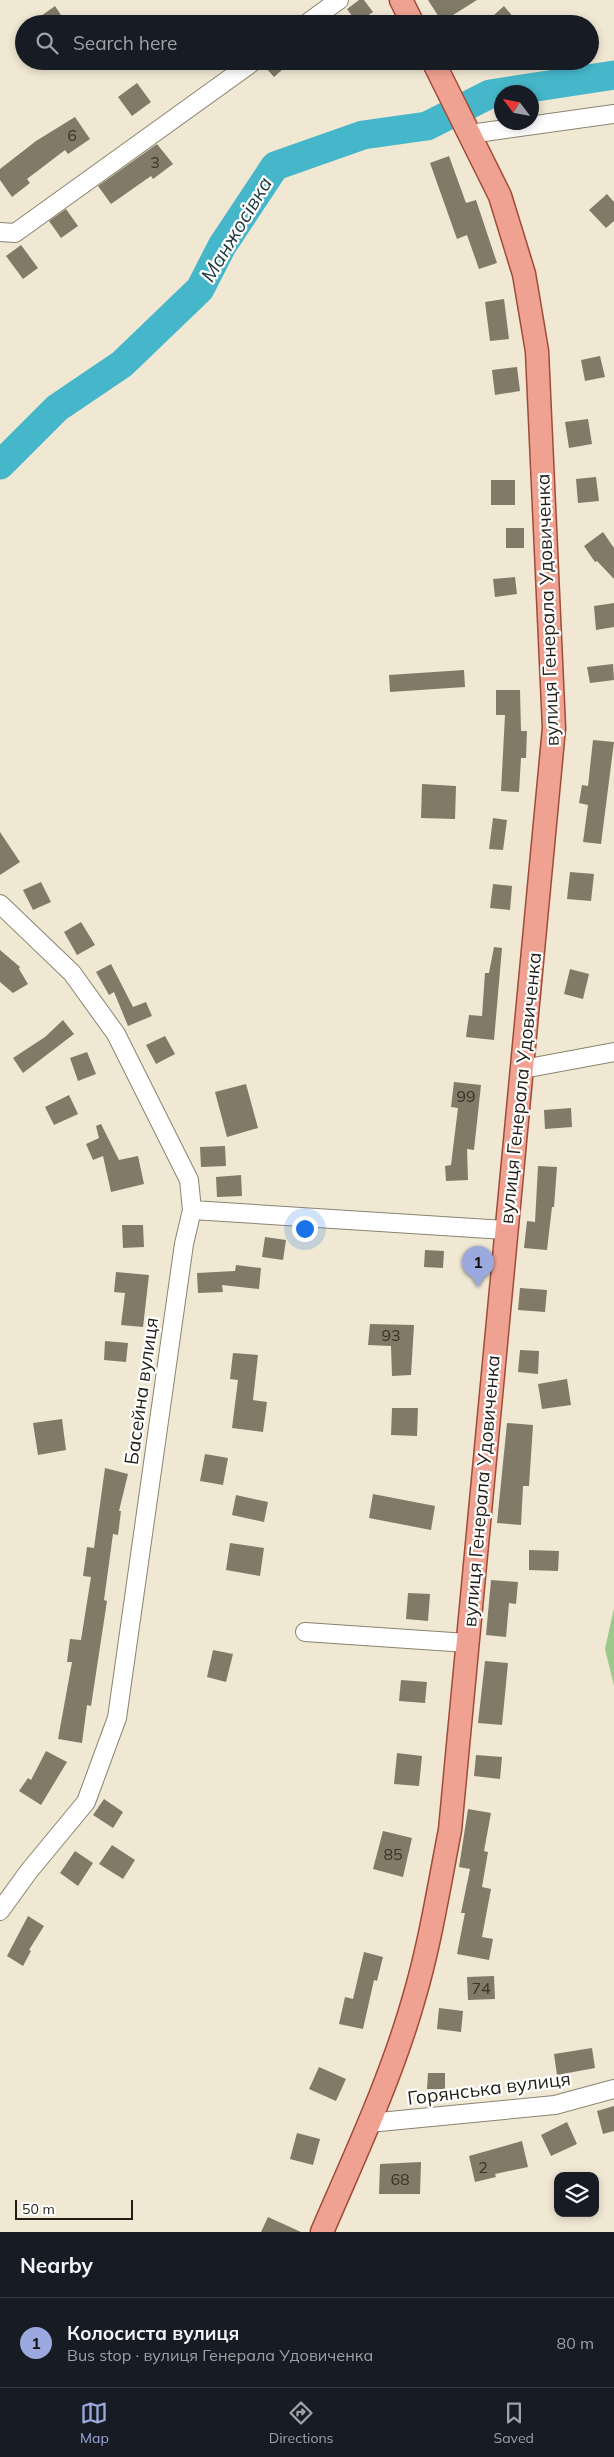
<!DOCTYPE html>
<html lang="en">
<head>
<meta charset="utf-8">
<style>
	:root { --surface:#171b24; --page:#20242c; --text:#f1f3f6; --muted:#9ea1a6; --line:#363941; --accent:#9ca9de }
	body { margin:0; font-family:Mulish,sans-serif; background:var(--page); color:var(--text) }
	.controls { position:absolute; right:15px; bottom:15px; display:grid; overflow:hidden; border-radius:10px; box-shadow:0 2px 8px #0003 }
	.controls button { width:45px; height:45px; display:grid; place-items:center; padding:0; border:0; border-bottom:1px solid var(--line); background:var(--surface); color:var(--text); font:25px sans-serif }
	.compass { position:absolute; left:494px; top:85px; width:45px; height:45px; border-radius:50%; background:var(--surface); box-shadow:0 2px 8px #0003; rotate:302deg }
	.scale { position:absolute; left:15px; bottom:12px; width:118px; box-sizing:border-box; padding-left:5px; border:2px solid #1f1d15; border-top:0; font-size:14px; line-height:18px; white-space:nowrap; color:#1f1d15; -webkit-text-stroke:4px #fff; paint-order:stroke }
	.you { position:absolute; left:304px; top:1228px; width:18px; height:18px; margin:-12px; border:4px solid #fff; border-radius:50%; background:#1a73e8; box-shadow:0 0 0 8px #1a73e833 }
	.badge { display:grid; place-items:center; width:32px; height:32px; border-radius:50%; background:var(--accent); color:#111; font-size:16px; font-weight:700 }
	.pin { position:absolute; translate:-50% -41px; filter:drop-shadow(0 1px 2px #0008) }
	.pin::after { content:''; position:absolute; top:26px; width:18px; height:15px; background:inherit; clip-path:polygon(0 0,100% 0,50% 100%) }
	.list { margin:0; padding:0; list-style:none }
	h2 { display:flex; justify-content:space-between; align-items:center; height:65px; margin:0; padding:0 20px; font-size:21px }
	h2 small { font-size:16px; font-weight:400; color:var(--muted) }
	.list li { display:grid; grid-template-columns:32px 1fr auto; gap:15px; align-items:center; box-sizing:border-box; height:90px; padding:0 20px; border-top:1px solid var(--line) }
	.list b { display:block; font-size:19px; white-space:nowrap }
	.list p { margin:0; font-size:16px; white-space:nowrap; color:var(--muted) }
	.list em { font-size:16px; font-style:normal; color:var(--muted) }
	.icon { flex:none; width:28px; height:28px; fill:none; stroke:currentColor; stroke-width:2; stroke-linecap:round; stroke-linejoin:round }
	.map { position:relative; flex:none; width:614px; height:2232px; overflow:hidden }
	.search { position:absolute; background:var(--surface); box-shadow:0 2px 8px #0003; left:15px; right:15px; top:15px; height:55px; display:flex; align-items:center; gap:12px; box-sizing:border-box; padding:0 18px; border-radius:28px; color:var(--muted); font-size:19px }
	.sheet { height:155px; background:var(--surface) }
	nav { display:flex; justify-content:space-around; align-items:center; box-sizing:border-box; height:70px; border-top:1px solid var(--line); background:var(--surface); font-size:14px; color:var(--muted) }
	nav a { display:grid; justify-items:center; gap:2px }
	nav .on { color:var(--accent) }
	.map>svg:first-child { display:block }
</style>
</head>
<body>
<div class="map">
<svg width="614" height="2232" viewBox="0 0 614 2232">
	<rect width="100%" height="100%" fill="#f0e8d3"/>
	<path fill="#9cc88c" d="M614,1608V1686L605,1649Z"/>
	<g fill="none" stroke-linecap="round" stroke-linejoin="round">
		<path stroke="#46b7ca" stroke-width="29" d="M0,465L57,408L122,364L200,289L222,246L275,166L363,135L427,126L490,94L614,75"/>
	</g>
	<path fill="#817a67" d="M359,0H364L373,12L357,23L347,9Z
		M428,0H477L442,22Z
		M55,6L67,24H30Z
		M504,6L519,24H484Z
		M264,61H292L274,77L264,66Z
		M137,83L151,102L132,116L118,97Z
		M75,117L90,139L68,154L65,150L27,179L30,183L12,197L0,180V169L36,141Z
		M157,144L173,164L153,179L151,176L111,204L98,186Z
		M449,156L466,203L476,200L497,263L479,269L467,235L457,239L430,163Z
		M607,194L614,202V221L606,228L589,210Z
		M66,209L78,226L61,238L49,221Z
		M21,245L38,268L23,279L6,256Z
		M504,299L509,339L490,341L485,302Z
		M600,356L605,377L585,381L581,360Z
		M517,367L520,391L495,395L492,370Z
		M588,419L592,444L569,448L565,422Z
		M596,477L599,501L578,503L576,479Z
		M491,480H515V505H491Z
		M506,528H524V548H506Z
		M603,532L614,548V579L597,561L595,562L584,546Z
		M515,577L517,594L495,597L493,579Z
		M614,603V627L596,630L594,606Z
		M613,664L614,680L590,683L587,667Z
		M464,670L465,687L390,692L389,675Z
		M496,690H520L521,731H527L526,758H521L519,792L501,791L505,715H496Z
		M593,740L614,742L601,844L583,842L588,805L579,803L582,785L588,786Z
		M422,784L456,786L455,819L421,818Z
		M493,818L507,820L503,850L489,849Z
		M0,832L20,862L0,875Z
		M570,872L594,874L591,901L567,899Z
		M41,882L51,902L33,910L23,890Z
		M493,884L512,886L510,910L490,908Z
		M81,922L95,945L77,955L64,932Z
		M494,947L502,948L494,1040L466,1037L469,1015L482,1016L485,973H489Z
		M0,950L20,967L19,969L28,984L13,993L0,982Z
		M111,964L133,1007L146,1002L152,1016L128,1026L114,992L109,995L96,972Z
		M570,969L589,974L583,999L564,994Z
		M63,1020L74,1034L23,1073L13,1058L45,1037Z
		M165,1036L175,1054L156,1064L146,1045Z
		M87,1052L96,1074L78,1081L70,1058Z
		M454,1082L481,1085L474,1150L467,1149L468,1180L446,1181L445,1166L451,1165L458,1108L451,1107Z
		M246,1084L258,1128L227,1137L215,1092Z
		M69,1095L78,1114L54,1125L45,1107Z
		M571,1108L572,1127L545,1129L544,1110Z
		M101,1124L119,1160L138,1156L144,1184L111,1192L103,1156L93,1160L86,1144L99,1138L96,1126Z
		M225,1146L226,1166L201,1167L200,1147Z
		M538,1166L557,1167L554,1207H552L547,1250L524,1248L527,1221L535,1222Z
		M241,1175L242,1196L217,1197L216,1177Z
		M122,1225H143L144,1247L123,1248Z
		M265,1237L286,1240L283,1260L262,1257Z
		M425,1250L444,1251L443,1268L424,1267Z
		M236,1265L261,1268L259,1289L222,1285L223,1292L198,1293L197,1273L235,1271Z
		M116,1272L149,1275L143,1327L121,1325L125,1293L114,1292Z
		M520,1288L547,1290L545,1312L518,1310Z
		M370,1324L414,1325L411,1375L392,1376L391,1346L368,1345Z
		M105,1341L128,1343L126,1362L104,1360Z
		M520,1350L539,1351L538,1374L518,1372Z
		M233,1353L258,1355L253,1400L267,1402L263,1432L232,1428L238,1380L230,1379Z
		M567,1379L571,1405L542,1409L538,1384Z
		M392,1408H418L417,1436L391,1435Z
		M62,1419L66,1450L38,1455L33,1423Z
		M507,1423L533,1425L529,1486H523L521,1525L497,1523Z
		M205,1454L228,1458L223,1485L200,1481Z
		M105,1468L128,1474L119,1511H121L118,1535L113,1534L104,1600L107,1601L91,1706L87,1705L82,1743L58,1739L72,1662H67L70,1639L81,1640L91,1577L83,1576L87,1547L94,1548Z
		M373,1494L435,1506L431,1530L369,1518Z
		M236,1495L268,1502L264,1522L232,1515Z
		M230,1543L264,1548L260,1576L226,1570Z
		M529,1550L559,1551L558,1571L529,1570Z
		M491,1580L518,1582L516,1604L509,1603L506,1637L486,1635Z
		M408,1593L430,1594L428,1621L406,1619Z
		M213,1650L233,1654L226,1682L207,1677Z
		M485,1661L508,1663L502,1725L478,1723Z
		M401,1680L427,1682L425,1703L399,1701Z
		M46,1751L67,1762L41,1805L19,1791L28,1778L31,1780Z
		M397,1753L422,1756L419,1786L394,1784Z
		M476,1755L502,1757L500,1779L474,1776Z
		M104,1799L123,1812L113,1828L93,1815Z
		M468,1809L491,1813L484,1851L488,1852L482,1887L491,1889L482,1937L493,1939L489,1960L457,1954L465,1913H461L470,1869L459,1867Z
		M383,1831L412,1838L403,1877L373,1869Z
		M112,1845L135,1860L123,1879L99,1864Z
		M75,1851L93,1863L78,1886L60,1873Z
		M28,1916L44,1926L29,1950L31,1951L23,1966L7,1956Z
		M364,1952L383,1957L377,1981L374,1980L363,2029L339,2024L345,1997L353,1999Z
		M494,1976L495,1999L468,2000L467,1977Z
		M439,2008L463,2011L461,2032L437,2029Z
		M592,2048L595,2068L557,2075L554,2054Z
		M319,2067L346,2079L336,2101L309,2089Z
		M428,2073H445V2089H427Z
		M614,2106V2131L603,2134L597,2111Z
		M567,2122L577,2144L551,2156L541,2135Z
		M297,2133L320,2139L313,2165L290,2159Z
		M522,2141L528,2167L495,2174L496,2177L475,2182L469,2156Z
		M421,2162L420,2194H379L380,2164Z
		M268,2217L301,2232H261Z"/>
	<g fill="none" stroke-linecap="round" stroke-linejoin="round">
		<defs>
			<path id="minor" d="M306,24L339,0
				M470,134L614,114
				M0,232L15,233L254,61
				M0,904L72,973L116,1034L189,1180L192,1210L184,1244L117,1718L86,1802L29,1871L0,1911
				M523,1069L614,1052
				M192,1210L505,1230
				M305,1632L467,1643
				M369,2123L555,2105L614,2089"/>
			<path id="major" d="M401,0L413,24
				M322,2232C355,2155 391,2079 414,1998C430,1944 439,1886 450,1830L554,728L537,351L524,274L500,196L433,61"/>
		</defs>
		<use href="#minor" stroke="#8a8370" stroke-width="20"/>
		<use href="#major" stroke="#a04b37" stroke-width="25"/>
		<use href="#minor" stroke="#fff" stroke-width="18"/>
		<use href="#major" stroke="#efa292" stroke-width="22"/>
	</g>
	<g text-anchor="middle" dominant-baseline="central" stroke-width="4.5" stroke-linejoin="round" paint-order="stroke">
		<g font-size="16" fill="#38342a">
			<text x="72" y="135">6</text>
			<text x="155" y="162">3</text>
			<text x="466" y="1096">99</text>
			<text x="391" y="1335">93</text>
			<text x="393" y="1854">85</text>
			<text x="481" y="1988">74</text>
			<text x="483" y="2167">2</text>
			<text x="400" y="2179">68</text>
		</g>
		<g font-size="19" fill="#1f1d15" stroke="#fff">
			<text transform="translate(547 610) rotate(-92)">вулиця Генерала Удовиченка</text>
			<text transform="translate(520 1088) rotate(-84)">вулиця Генерала Удовиченка</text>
			<text transform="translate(141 1391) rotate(-82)">Басейна вулиця</text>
			<text transform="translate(481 1491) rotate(-85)">вулиця Генерала Удовиченка</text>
			<text transform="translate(489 2088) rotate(-7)">Горянська вулиця</text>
		</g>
		<g font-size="20" font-style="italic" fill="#213a3f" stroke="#fff">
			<text transform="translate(236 229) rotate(-59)">Манжосівка</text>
		</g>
	</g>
</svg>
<div class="controls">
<button><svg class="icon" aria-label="layers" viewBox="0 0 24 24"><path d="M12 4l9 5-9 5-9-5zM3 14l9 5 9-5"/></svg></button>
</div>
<svg class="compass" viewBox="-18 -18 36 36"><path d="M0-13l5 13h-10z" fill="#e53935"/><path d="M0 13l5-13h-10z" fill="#9ea1a6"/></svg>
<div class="scale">50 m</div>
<div class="you"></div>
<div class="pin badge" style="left:478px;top:1287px">1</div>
<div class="search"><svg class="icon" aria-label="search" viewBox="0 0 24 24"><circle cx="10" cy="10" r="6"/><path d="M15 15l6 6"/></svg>Search here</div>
</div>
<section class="sheet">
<h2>Nearby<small></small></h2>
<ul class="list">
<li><span class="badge">1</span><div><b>Колосиста вулиця</b><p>Bus stop · вулиця Генерала Удовиченка</p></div><em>80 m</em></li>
</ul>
</section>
<nav>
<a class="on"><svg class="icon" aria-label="map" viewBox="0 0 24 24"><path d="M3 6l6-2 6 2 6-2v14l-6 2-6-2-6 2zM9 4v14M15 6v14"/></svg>Map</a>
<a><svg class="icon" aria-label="directions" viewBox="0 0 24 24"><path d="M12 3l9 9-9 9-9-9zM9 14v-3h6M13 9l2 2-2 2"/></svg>Directions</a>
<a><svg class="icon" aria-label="saved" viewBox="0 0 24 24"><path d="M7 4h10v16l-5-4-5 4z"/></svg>Saved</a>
</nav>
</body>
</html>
